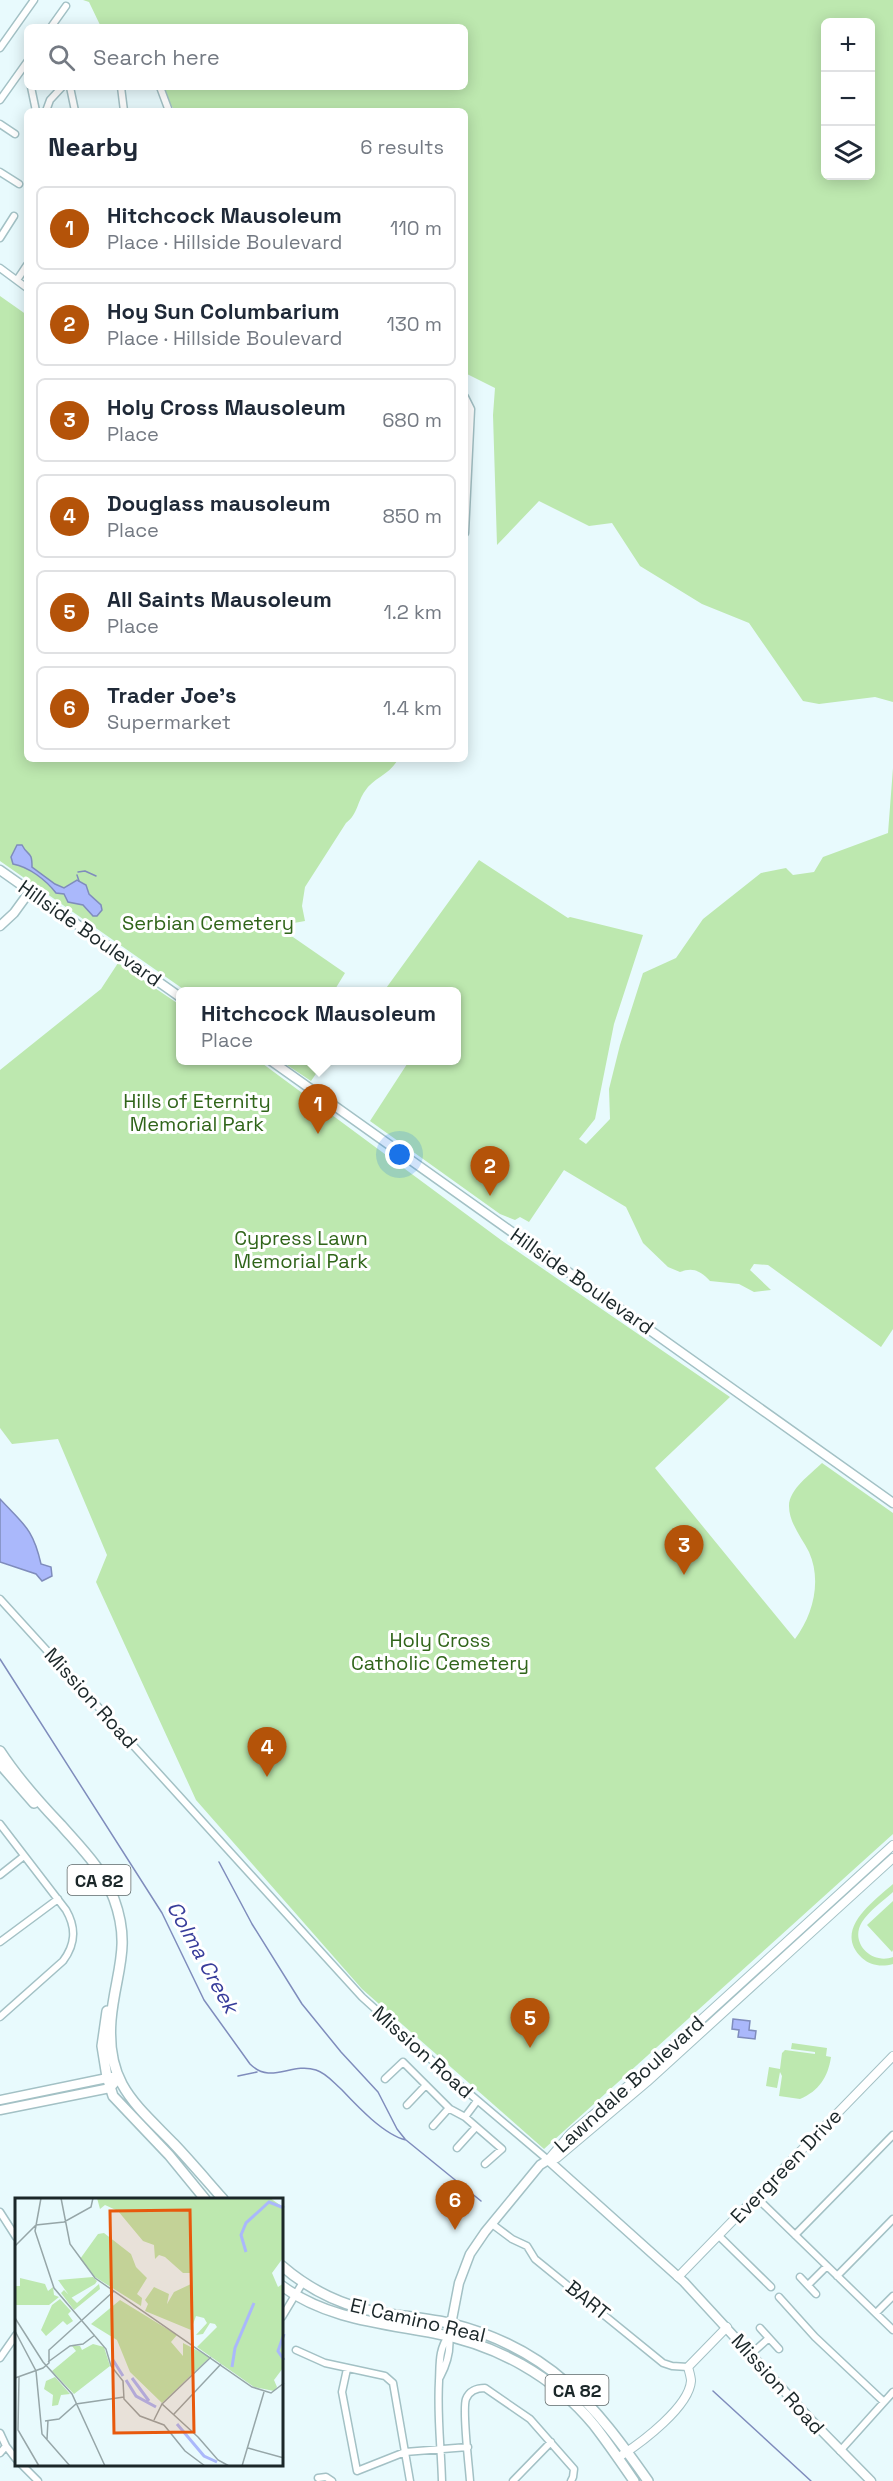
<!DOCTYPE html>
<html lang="en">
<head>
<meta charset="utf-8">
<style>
	:root { --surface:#fff; --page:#f2f2f3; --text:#1f2937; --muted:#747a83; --line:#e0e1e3; --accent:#b45309 }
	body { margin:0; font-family:"Space Grotesk",sans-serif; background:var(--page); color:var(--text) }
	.controls { position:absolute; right:18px; top:18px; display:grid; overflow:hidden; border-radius:9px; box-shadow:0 3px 15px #0003 }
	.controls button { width:54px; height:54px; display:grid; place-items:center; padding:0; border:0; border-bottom:2px solid var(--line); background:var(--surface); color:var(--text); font:30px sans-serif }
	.you { position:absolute; left:400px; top:1155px; width:21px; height:21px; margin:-15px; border:4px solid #fff; border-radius:50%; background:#1a73e8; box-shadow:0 0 0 9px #1a73e833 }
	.badge { display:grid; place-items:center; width:39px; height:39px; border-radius:50%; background:var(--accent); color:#fff; font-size:20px; font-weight:700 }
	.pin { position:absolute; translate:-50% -50px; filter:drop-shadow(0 2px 3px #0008) }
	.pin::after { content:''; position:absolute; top:32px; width:21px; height:18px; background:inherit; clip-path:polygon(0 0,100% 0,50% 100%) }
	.popup { position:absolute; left:176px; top:987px; width:285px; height:78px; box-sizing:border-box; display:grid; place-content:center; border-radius:9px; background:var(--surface); filter:drop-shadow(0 2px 4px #0005); font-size:20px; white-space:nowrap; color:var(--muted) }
	.popup b { font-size:22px; color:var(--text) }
	.popup::after { content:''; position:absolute; left:50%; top:100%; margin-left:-12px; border:12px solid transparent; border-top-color:var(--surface) }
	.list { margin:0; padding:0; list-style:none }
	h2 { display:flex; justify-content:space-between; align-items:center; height:78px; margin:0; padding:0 24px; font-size:26px }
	h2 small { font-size:20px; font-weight:400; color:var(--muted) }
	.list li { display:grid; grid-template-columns:39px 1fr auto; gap:18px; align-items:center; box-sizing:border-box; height:84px; margin:0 12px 12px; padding:0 12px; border:2px solid var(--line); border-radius:9px }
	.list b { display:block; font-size:22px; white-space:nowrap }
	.list p { margin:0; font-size:20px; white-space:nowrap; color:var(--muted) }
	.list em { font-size:20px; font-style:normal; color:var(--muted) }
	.icon { flex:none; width:33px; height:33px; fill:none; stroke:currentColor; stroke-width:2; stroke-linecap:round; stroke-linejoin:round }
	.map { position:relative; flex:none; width:893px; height:2481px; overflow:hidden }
	.search { position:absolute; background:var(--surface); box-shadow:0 3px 15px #0003; left:24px; top:24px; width:444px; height:66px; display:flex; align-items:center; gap:15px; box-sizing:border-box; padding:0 21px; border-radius:9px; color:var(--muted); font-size:22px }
	.panel { position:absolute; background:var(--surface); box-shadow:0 3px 15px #0003; left:24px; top:108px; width:444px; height:654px; border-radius:9px }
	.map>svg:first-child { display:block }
</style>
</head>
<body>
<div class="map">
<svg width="893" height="2481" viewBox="0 0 893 2481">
	<rect width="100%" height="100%" fill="#e8fafd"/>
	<path fill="#bde8af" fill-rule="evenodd" d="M83,0H893V702L875,697L819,704L803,701L749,623L702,604L640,566L612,523L589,526L539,501L497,545L493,415L495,388L465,373V111H175L169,102L164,87H465V27H101L89,2ZM826,22H870V176H826Z
		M0,296L27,315V759H398C391,774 373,778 365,791C357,802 358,814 346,823L305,887L302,906L305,921L277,926L345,973L334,991H186L0,861Z
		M893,768V1329L881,1347L768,1265L754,1264L750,1270L771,1290L754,1292L739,1284L710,1281C701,1271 693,1267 680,1272L668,1267L643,1243L626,1207L564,1170L529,1222L520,1217L515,1220L500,1214L370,1121L409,1061L456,1060V992L384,991L479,860L568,918L570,917L643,935L614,1024L595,1119L579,1139L586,1144L610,1119L609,1089L620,1045L643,973L676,958L703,919L761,873L786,868L793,875L814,872L823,857L888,833Z
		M118,963L180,1005V1060L259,1061L501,1240L730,1397L655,1468L795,1639C813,1615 822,1581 809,1552C802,1538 789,1523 789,1506C789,1489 811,1474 822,1463L893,1513V1834L544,2149L362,1989L196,1800L96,1582L107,1555L58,1439L12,1444L0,1428V1070L101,989Z
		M281,1061H333L330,1066L324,1062L311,1081Z
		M893,1884V1892C883,1901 869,1911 862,1922C849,1943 872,1965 893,1957V1964C882,1967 871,1966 862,1958C832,1930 874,1901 893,1884Z
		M893,1901V1950L892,1952L867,1925Z
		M792,2043L827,2048L826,2056L831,2057C828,2077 819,2091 800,2099L779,2096L782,2076L780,2072L777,2088L766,2086L769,2067L780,2069L782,2053L785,2050L815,2054V2052L791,2049Z"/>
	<path fill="#aab8fb" stroke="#7f8cbc" stroke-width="1.5" d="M17,845H22C28,857 32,850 32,867L55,884L64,888L77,880L86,885L89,894L101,905L102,910L97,916H93L83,905L68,902L64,894L56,893C46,880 29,867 13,864L11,857Z
		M0,1499C23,1524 33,1528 41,1564L51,1567L52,1576L42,1581L36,1574L0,1562Z
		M733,2019L750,2021L749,2030L756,2031L755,2039L738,2037L739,2030L732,2029Z"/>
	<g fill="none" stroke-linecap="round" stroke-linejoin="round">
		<path stroke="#7f8cbc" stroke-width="1.5" d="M78,872L85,871L96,876
			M77,875L79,881
			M0,1659L162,1913L204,2000L250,2064C271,2085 291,2062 316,2070C326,2073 333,2082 341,2089C357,2106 384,2135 406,2140L481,2201
			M219,1862L252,1924L302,2004L341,2052L378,2092L397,2129L405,2139
			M238,2076L257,2072
			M713,2391L811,2481"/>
		<defs>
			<path id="minor" d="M51,27L66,6
				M0,48L34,0
				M31,87L36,111
				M70,87L75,111
				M121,87L124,111
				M160,87L169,111
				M0,100L27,62
				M46,111L50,100L62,87
				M0,124L15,134
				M0,172L19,184
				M0,238L14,216
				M0,268L27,288
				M17,280L27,265
				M465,397L471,409L465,533
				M0,1599L362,1997L457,2083L548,2160
				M0,1824L66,1910C77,1929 75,1945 63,1961L0,2017
				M0,1875L24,1856
				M0,1942L58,1899
				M385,2079L403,2062L450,2109L465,2117L502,2149L485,2164
				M407,2105L426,2085
				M465,2117L477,2101
				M433,2126L449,2108
				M457,2148L476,2127
				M756,2197L893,2330
				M0,2212L16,2237
				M492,2224L512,2239L527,2246L535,2259L663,2363L672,2366L688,2367
				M795,2235L893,2135
				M719,2236L771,2287
				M837,2276L893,2219
				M800,2277L816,2294
				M808,2285L827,2266
				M779,2297L815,2337L884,2402
				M876,2313L893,2296
				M282,2317L303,2282
				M760,2328L779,2349
				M296,2350L325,2363L385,2376L393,2383L410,2481
				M751,2354L769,2338
				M0,2358L16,2335
				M347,2369L342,2392L357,2471L405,2452L468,2447
				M440,2377C447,2364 451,2350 449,2335
				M0,2433L6,2446L16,2459
				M840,2451L893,2392
				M0,2453L6,2446
				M21,2464L38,2481
				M318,2478L326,2477L332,2481
				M442,2481C441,2446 437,2416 439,2381C440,2364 438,2350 449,2335
				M470,2481C469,2466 462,2410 466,2399C469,2391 477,2388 485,2388L530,2419L574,2469L573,2477L571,2481
				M513,2481L551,2442"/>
			<path id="tertiary" d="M548,2160L571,2133L637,2078L893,1845
				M548,2160L557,2158L647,2082L893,1858
				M678,2277L893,2056
				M622,2455C642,2442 689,2407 691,2381C691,2377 689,2371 688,2367L727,2327"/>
			<path id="secondary" d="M0,870L180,997
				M0,926L14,913L30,891
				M270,1060L893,1503
				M0,2100L112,2077
				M0,2110L110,2088L119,2078
				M449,2335L459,2283L470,2254L485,2232L540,2165L548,2160L684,2282L810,2419L871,2481"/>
			<path id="primary" d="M0,1751C17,1777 39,1802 61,1825C81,1848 103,1869 114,1899C132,1948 115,1973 111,2020C106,2083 134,2103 174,2144C191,2162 207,2181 223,2199
				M0,1764L34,1803
				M107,2011L102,2046L107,2077L113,2096L169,2155L205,2199
				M282,2266C305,2286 333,2301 363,2309C392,2316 424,2317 453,2324C550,2349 594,2404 648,2481
				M282,2286C327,2319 381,2323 434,2333C495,2344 554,2376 594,2425C608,2443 621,2462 634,2481"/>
		</defs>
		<use href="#minor" stroke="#a3c1c5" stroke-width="9"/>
		<use href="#tertiary" stroke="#a3c1c5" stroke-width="10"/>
		<use href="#secondary" stroke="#a3c1c5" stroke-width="11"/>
		<use href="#primary" stroke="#a3c1c5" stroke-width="12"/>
		<use href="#minor" stroke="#fff" stroke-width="6"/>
		<use href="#tertiary" stroke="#fff" stroke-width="8"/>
		<use href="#secondary" stroke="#fff" stroke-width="8"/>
		<use href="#primary" stroke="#fff" stroke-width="9"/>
	</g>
	<g text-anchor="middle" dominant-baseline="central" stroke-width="6" stroke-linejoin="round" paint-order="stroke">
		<g fill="#fff" stroke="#5f6869" stroke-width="1.5">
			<rect x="67.5" y="1865" width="63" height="30" rx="4.5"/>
			<rect x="545.5" y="2375" width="63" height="30" rx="4.5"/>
		</g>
		<g font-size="18" font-weight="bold" fill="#1b2729">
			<text x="99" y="1880">CA 82</text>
			<text x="577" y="2390">CA 82</text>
		</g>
		<g font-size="20" fill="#30651a" stroke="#fff">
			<text x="208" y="923">Serbian Cemetery</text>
			<text x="197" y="1101">Hills of Eternity<tspan x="197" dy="23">Memorial Park</tspan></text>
			<text x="301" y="1238">Cypress Lawn<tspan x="301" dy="23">Memorial Park</tspan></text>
			<text x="440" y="1640">Holy Cross<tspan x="440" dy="23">Catholic Cemetery</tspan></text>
		</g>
		<g font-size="20" fill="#1b2729" stroke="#fff">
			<text transform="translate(90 933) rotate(35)">Hillside Boulevard</text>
			<text transform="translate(582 1281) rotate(35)">Hillside Boulevard</text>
			<text transform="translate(91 1698) rotate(48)">Mission Road</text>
			<text transform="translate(423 2052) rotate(42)">Mission Road</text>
			<text transform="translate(629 2084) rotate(-42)">Lawndale Boulevard</text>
			<text transform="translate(786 2166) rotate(-46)">Evergreen Drive</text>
			<text transform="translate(588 2300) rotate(39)">BART</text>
			<text transform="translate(418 2320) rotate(13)">El Camino Real</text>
			<text transform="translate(778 2384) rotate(48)">Mission Road</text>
		</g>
		<g font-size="21" font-style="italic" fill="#383d9b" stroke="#fff">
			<text transform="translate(203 1957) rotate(61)">Colma Creek</text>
		</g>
	</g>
	<g transform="translate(15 2198)">
		<rect width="268" height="268" fill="#e8fafd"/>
		<path d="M82,0H255L268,9V60L257,75L263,89L269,85L268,170L259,182L262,189L259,193L239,189L182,149L202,129L200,126L195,125L188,136L181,137L192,125L189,120L181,118L176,132L130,113L133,106L130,102L139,89L154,96L152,106L159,94L176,86V75H168L150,59L144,57L140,61L139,47L128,43L103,13L90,7L85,11ZM89,35L116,56L121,69L132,80L122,96L127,100L126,108L80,79L65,61L83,36ZM78,79L82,83L80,86L56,100L43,82ZM5,80L30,86L33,93L38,89L39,97L44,99L34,107H0V88H5ZM84,86L85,91L59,112L46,95L49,92L62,105ZM45,101L56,113L53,116L58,123L52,127L48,123L31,138L26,132L37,107ZM105,102L162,137L156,144L168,158V145L195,159L147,205L115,174L102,142L76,126ZM78,146L89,149L95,168L59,196L37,173L61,153L57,148H65L67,152ZM40,179L55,196L46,197L43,207L37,208L38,197L29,191L31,183Z" fill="#bde8af"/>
		<path fill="none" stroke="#aab8fb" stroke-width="3" d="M231,54L226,37L231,25L254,4L269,10M269,136L263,153L269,162M98,162L108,178M217,169L220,150L239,105M117,180L134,203M111,182L121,198L141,209M162,226L189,258L202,264"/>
		<path fill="none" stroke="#96a6a8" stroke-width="1.5" d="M26,0L20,33L39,90L91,151L96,168L108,183L109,201L125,218L149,227L170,253L190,268M46,0L55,46L80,80L237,189L256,195L269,185M0,48L21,27L49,24L76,9L78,0M0,120L28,164L57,196L90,268M0,133L21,173L27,236L55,268M33,164L55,148L68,146L80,137M4,179L3,232L24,268M0,180L28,170L34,165V152L99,93M147,206L196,159M159,216L206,166M139,222L147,206L183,239M30,223L44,221L61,206L109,199M183,239L203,262L214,268M32,241L33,222M233,250L269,260M227,268L249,194"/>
		<path fill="#e8590c" fill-opacity="0.15" stroke="#e8590c" stroke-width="3" d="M175,12L179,234L99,235L95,13Z"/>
		<rect width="268" height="268" fill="none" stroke="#1b2729" stroke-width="3"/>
	</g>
</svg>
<div class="controls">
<button>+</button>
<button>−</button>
<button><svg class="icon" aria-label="layers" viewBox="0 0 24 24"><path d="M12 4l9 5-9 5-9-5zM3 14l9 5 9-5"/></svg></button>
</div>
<div class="you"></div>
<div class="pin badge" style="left:318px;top:1134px">1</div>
<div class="popup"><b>Hitchcock Mausoleum</b>Place</div>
<div class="pin badge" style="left:490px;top:1196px">2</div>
<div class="pin badge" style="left:684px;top:1575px">3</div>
<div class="pin badge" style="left:267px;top:1777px">4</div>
<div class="pin badge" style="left:530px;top:2048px">5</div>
<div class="pin badge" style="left:455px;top:2230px">6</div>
<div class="search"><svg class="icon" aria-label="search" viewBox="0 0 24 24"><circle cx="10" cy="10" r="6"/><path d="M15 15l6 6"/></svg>Search here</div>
<section class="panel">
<h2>Nearby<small>6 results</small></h2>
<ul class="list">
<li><span class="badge">1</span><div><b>Hitchcock Mausoleum</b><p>Place · Hillside Boulevard</p></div><em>110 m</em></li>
<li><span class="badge">2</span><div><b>Hoy Sun Columbarium</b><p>Place · Hillside Boulevard</p></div><em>130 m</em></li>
<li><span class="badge">3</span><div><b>Holy Cross Mausoleum</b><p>Place</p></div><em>680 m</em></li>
<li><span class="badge">4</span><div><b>Douglass mausoleum</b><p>Place</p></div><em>850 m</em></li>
<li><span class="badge">5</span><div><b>All Saints Mausoleum</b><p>Place</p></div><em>1.2 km</em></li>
<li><span class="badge">6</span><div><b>Trader Joe's</b><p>Supermarket</p></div><em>1.4 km</em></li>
</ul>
</section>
</div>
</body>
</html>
